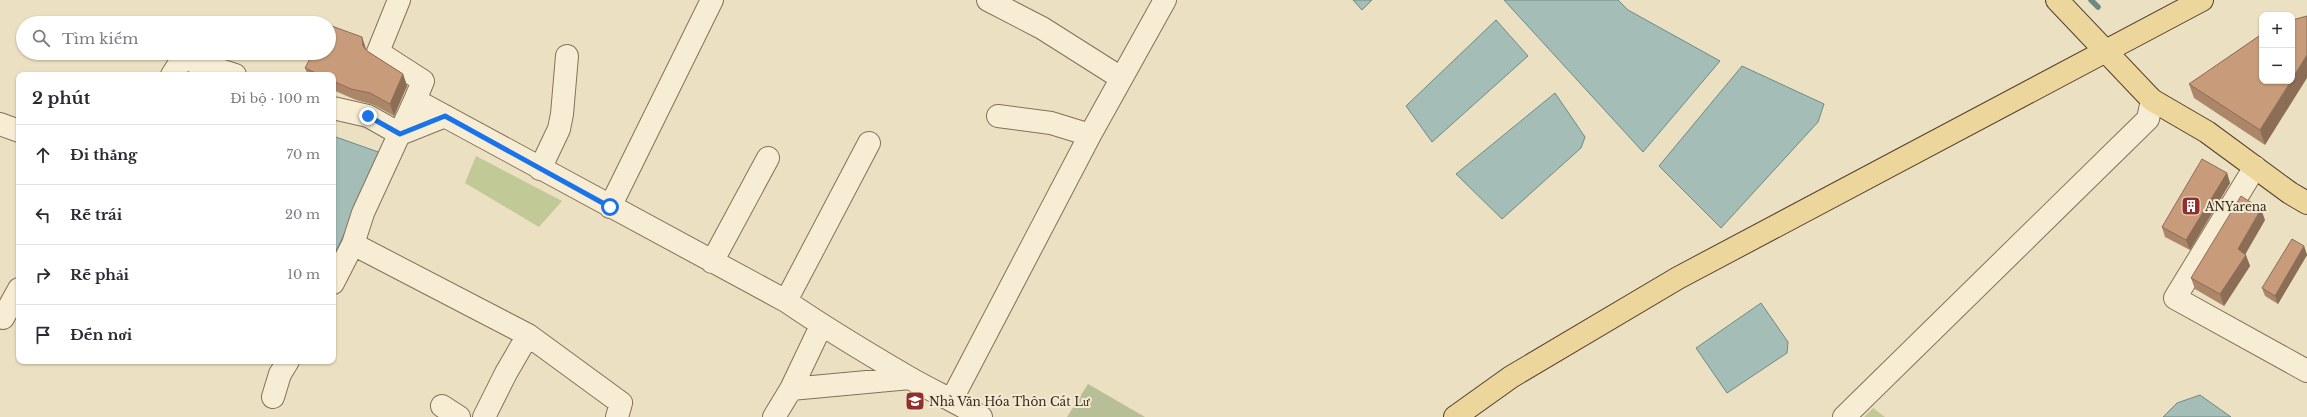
<!DOCTYPE html>
<html lang="vi">
<head>
<meta charset="utf-8">
<style>
	:root { --surface:#fff; --page:#f2f2f3; --text:#2b2b33; --muted:#7c7c81; --line:#e1e1e2 }
	body { margin:0; font-family:"Libre Baskerville",serif; background:var(--page); color:var(--text) }
	.controls { position:absolute; right:12px; top:12px; display:grid; overflow:hidden; border-radius:8px; box-shadow:0 1px 3px #0004 }
	.controls button { width:36px; height:36px; display:grid; place-items:center; padding:0; border:0; border-bottom:1px solid var(--line); background:var(--surface); color:var(--text); font:20px sans-serif }
	.stop { position:absolute; width:12px; height:12px; margin:-9px; border:3px solid #1a73e8; border-radius:50%; background:#fff }
	.stop.end { background:#1a73e8; border-color:#fff; box-shadow:0 1px 4px #0008 }
	.list { margin:0; padding:0; list-style:none }
	h2 { display:flex; justify-content:space-between; align-items:center; height:52px; margin:0; padding:0 16px; font-size:17px }
	h2 small { font-size:13px; font-weight:400; color:var(--muted) }
	.list li { display:grid; grid-template-columns:26px 1fr auto; gap:12px; align-items:center; box-sizing:border-box; height:60px; padding:0 16px; border-top:1px solid var(--line) }
	.list b { display:block; font-size:15px; white-space:nowrap }
	.list em { font-size:13px; font-style:normal; color:var(--muted) }
	.icon { flex:none; width:22px; height:22px; fill:none; stroke:currentColor; stroke-width:2; stroke-linecap:round; stroke-linejoin:round }
	.map { position:relative; flex:none; width:2307px; height:417px; overflow:hidden }
	.search { position:absolute; background:var(--surface); box-shadow:0 1px 3px #0004; left:16px; top:16px; width:320px; height:44px; display:flex; align-items:center; gap:10px; box-sizing:border-box; padding:0 14px; border-radius:22px; color:var(--muted); font-size:15px }
	.panel { position:absolute; background:var(--surface); box-shadow:0 1px 3px #0004; left:16px; top:72px; width:320px; height:292px; border-radius:8px }
	.map>svg:first-child { display:block }
</style>
</head>
<body>
<div class="map">
<svg width="2307" height="417" viewBox="0 0 2307 417">
	<rect width="100%" height="100%" fill="#ebe0c2"/>
	<path fill="#c1c997" d="M476,156L562,201L539,227L465,183Z
		M1873,408L1885,417H1864Z"/>
	<path fill="#b8be95" d="M1088,384L1145,417H1067Z"/>
	<path fill="#a4beb7" stroke="#6c8b84" d="M1353,0H1372L1362,10Z
		M1504,0H1618L1628,10L1720,61L1643,152Z
		M1496,20L1528,56L1432,142L1406,106Z
		M1742,66L1824,104L1818,122L1721,228L1659,166Z
		M1555,93L1585,137L1581,148L1502,219L1456,174Z
		M333,136L384,154L333,257Z
		M1761,303L1788,342L1787,353L1727,393L1696,348Z
		M2200,395L2231,417H2163L2177,403Z"/>
	<g fill="none" stroke-linecap="round" stroke-linejoin="round">
		<path stroke="#6c8b84" stroke-width="5.5" d="M2091,0L2098,7"/>
		<defs>
			<path id="minor" d="M399,0L378,52L423,81L415,100L786,301C825,328 867,353 908,377C932,391 957,402 981,417
				M988,0L1042,28L1121,78
				M172,75L183,58L235,75
				M333,108L368,116L400,134L445,116
				M998,116L1051,123L1090,135
				M0,124L19,131
				M2255,167L2175,298L2307,371
				M540,169L559,129L562,114L567,56
				M610,207L712,0
				M353,244L528,335L621,403L617,417
				M712,262L768,158
				M333,283L353,244L363,213L415,100
				M786,301L869,143
				M3,318L19,289
				M791,389L910,378
				M273,397L280,374L288,361
				M952,399L1090,135L1165,0
				M442,406L459,417
				M484,417L506,373L528,335
				M774,417L791,389L821,326
				M1844,417L2148,119L2152,100"/>
			<path id="major" d="M2057,0L2152,100L2207,132L2290,193L2307,203
				M1455,417L1511,377L1678,278L2202,0"/>
		</defs>
		<use href="#minor" stroke="#84715a" stroke-width="24"/>
		<use href="#major" stroke="#52402e" stroke-width="24"/>
		<use href="#minor" stroke="#f7edd4" stroke-width="22"/>
		<use href="#major" stroke="#edd69b" stroke-width="22"/>
	</g>
	<path fill="#ac8669" d="M2262,34L2265,145L2194,98L2189,84Z
		M362,37L366,50L403,74L407,86L394,116L374,105L356,100L333,90V75H308L305,68Z
		M2227,173L2230,183L2190,250L2165,237L2162,227Z
		M2265,220L2245,254L2250,266L2224,306L2195,289L2191,278Z
		M2304,246L2307,255L2278,304L2265,296L2262,288Z"/>
	<path fill="#8c6d55" d="M362,37L366,49L367,58L363,46Z
		M2307,55V78L2265,145L2260,130L2291,81H2292V79Z
		M403,74L407,86L394,116L390,104Z
		M2227,173L2230,183L2190,250L2186,240Z
		M2261,209L2265,220L2242,260L2238,249Z
		M2304,246L2307,255L2278,304L2275,296Z
		M2246,255L2250,266L2224,306L2220,294Z"/>
	<path fill="#c89c7a" stroke="#8c6d55" d="M2307,16V55L2292,79V20Z
		M329,25L362,37L363,46L367,51L403,74L390,104L370,93L351,89L333,81V75H320L305,68L313,53H329Z
		M2262,34V81H2291L2260,130L2189,84Z
		M2202,159L2227,173L2186,240L2162,227Z
		M2241,196L2261,209L2238,249L2246,255L2220,294L2191,278Z
		M2292,239L2304,246L2275,296L2262,288Z"/>
	<g fill="none" stroke-linecap="round" stroke-linejoin="round">
		<path stroke="#1a73e8" stroke-width="5" d="M368,116L400,134L445,116L610,207"/>
	</g>
	<defs>
		<symbol id="building-square" viewBox="-11 -11 22 22"><rect x="-9" y="-9" width="18" height="18" rx="4" fill="#902f2d" stroke="#f3ead1"/><path d="M-4-6H4V6H1V3H-1V6H-4ZM-2.5-4.3h1.7v1.8h-1.7ZM.8-4.3h1.7v1.8H.8ZM-2.5-1h1.7V.8h-1.7ZM.8-1h1.7V.8H.8Z" fill="#fff"/></symbol>
		<symbol id="school-square" viewBox="-11 -11 22 22"><rect x="-9" y="-9" width="18" height="18" rx="4" fill="#902f2d" stroke="#f3ead1"/><path d="M0-5L7-2L0 1L-7-2ZM-4 1L0 2.5L4 1V4Q0 6-4 4Z" fill="#fff"/></symbol>
	</defs>
	<g fill-rule="evenodd">
		<use href="#building-square" x="2180" y="195" width="22" height="22"/>
		<use href="#school-square" x="904" y="390" width="22" height="22"/>
	</g>
	<g text-anchor="middle" dominant-baseline="central" stroke-width="4" stroke-linejoin="round" paint-order="stroke">
		<g font-size="12" fill="#35291e" stroke="#f3ead1" text-anchor="start">
			<text x="2205" y="206">ANYarena</text>
			<text x="929" y="401">Nhà Văn Hóa Thôn Cát Lư</text>
		</g>
	</g>
</svg>
<div class="controls">
<button>+</button>
<button>−</button>
</div>
<div class="stop" style="left:610px;top:207px"></div>
<div class="stop end" style="left:368px;top:116px"></div>
<div class="search"><svg class="icon" aria-label="search" viewBox="0 0 24 24"><circle cx="10" cy="10" r="6"/><path d="M15 15l6 6"/></svg>Tìm kiếm</div>
<section class="panel">
<h2>2 phút<small>Đi bộ · 100 m</small></h2>
<ul class="list">
<li><svg class="icon" aria-label="ahead" viewBox="0 0 24 24"><path d="M12 20V5M6 11l6-6 6 6"/></svg><div><b>Đi thẳng</b></div><em>70 m</em></li>
<li><svg class="icon" aria-label="left" viewBox="0 0 24 24"><path d="M17 20v-9H6M10 6l-5 5 5 5"/></svg><div><b>Rẽ trái</b></div><em>20 m</em></li>
<li><svg class="icon" aria-label="right" viewBox="0 0 24 24"><path d="M7 20v-9h11M14 6l5 5-5 5"/></svg><div><b>Rẽ phải</b></div><em>10 m</em></li>
<li><svg class="icon" aria-label="arrive" viewBox="0 0 24 24"><path d="M6 21V4h12l-3 4 3 4H6"/></svg><div><b>Đến nơi</b></div></li>
</ul>
</section>
</div>
</body>
</html>
